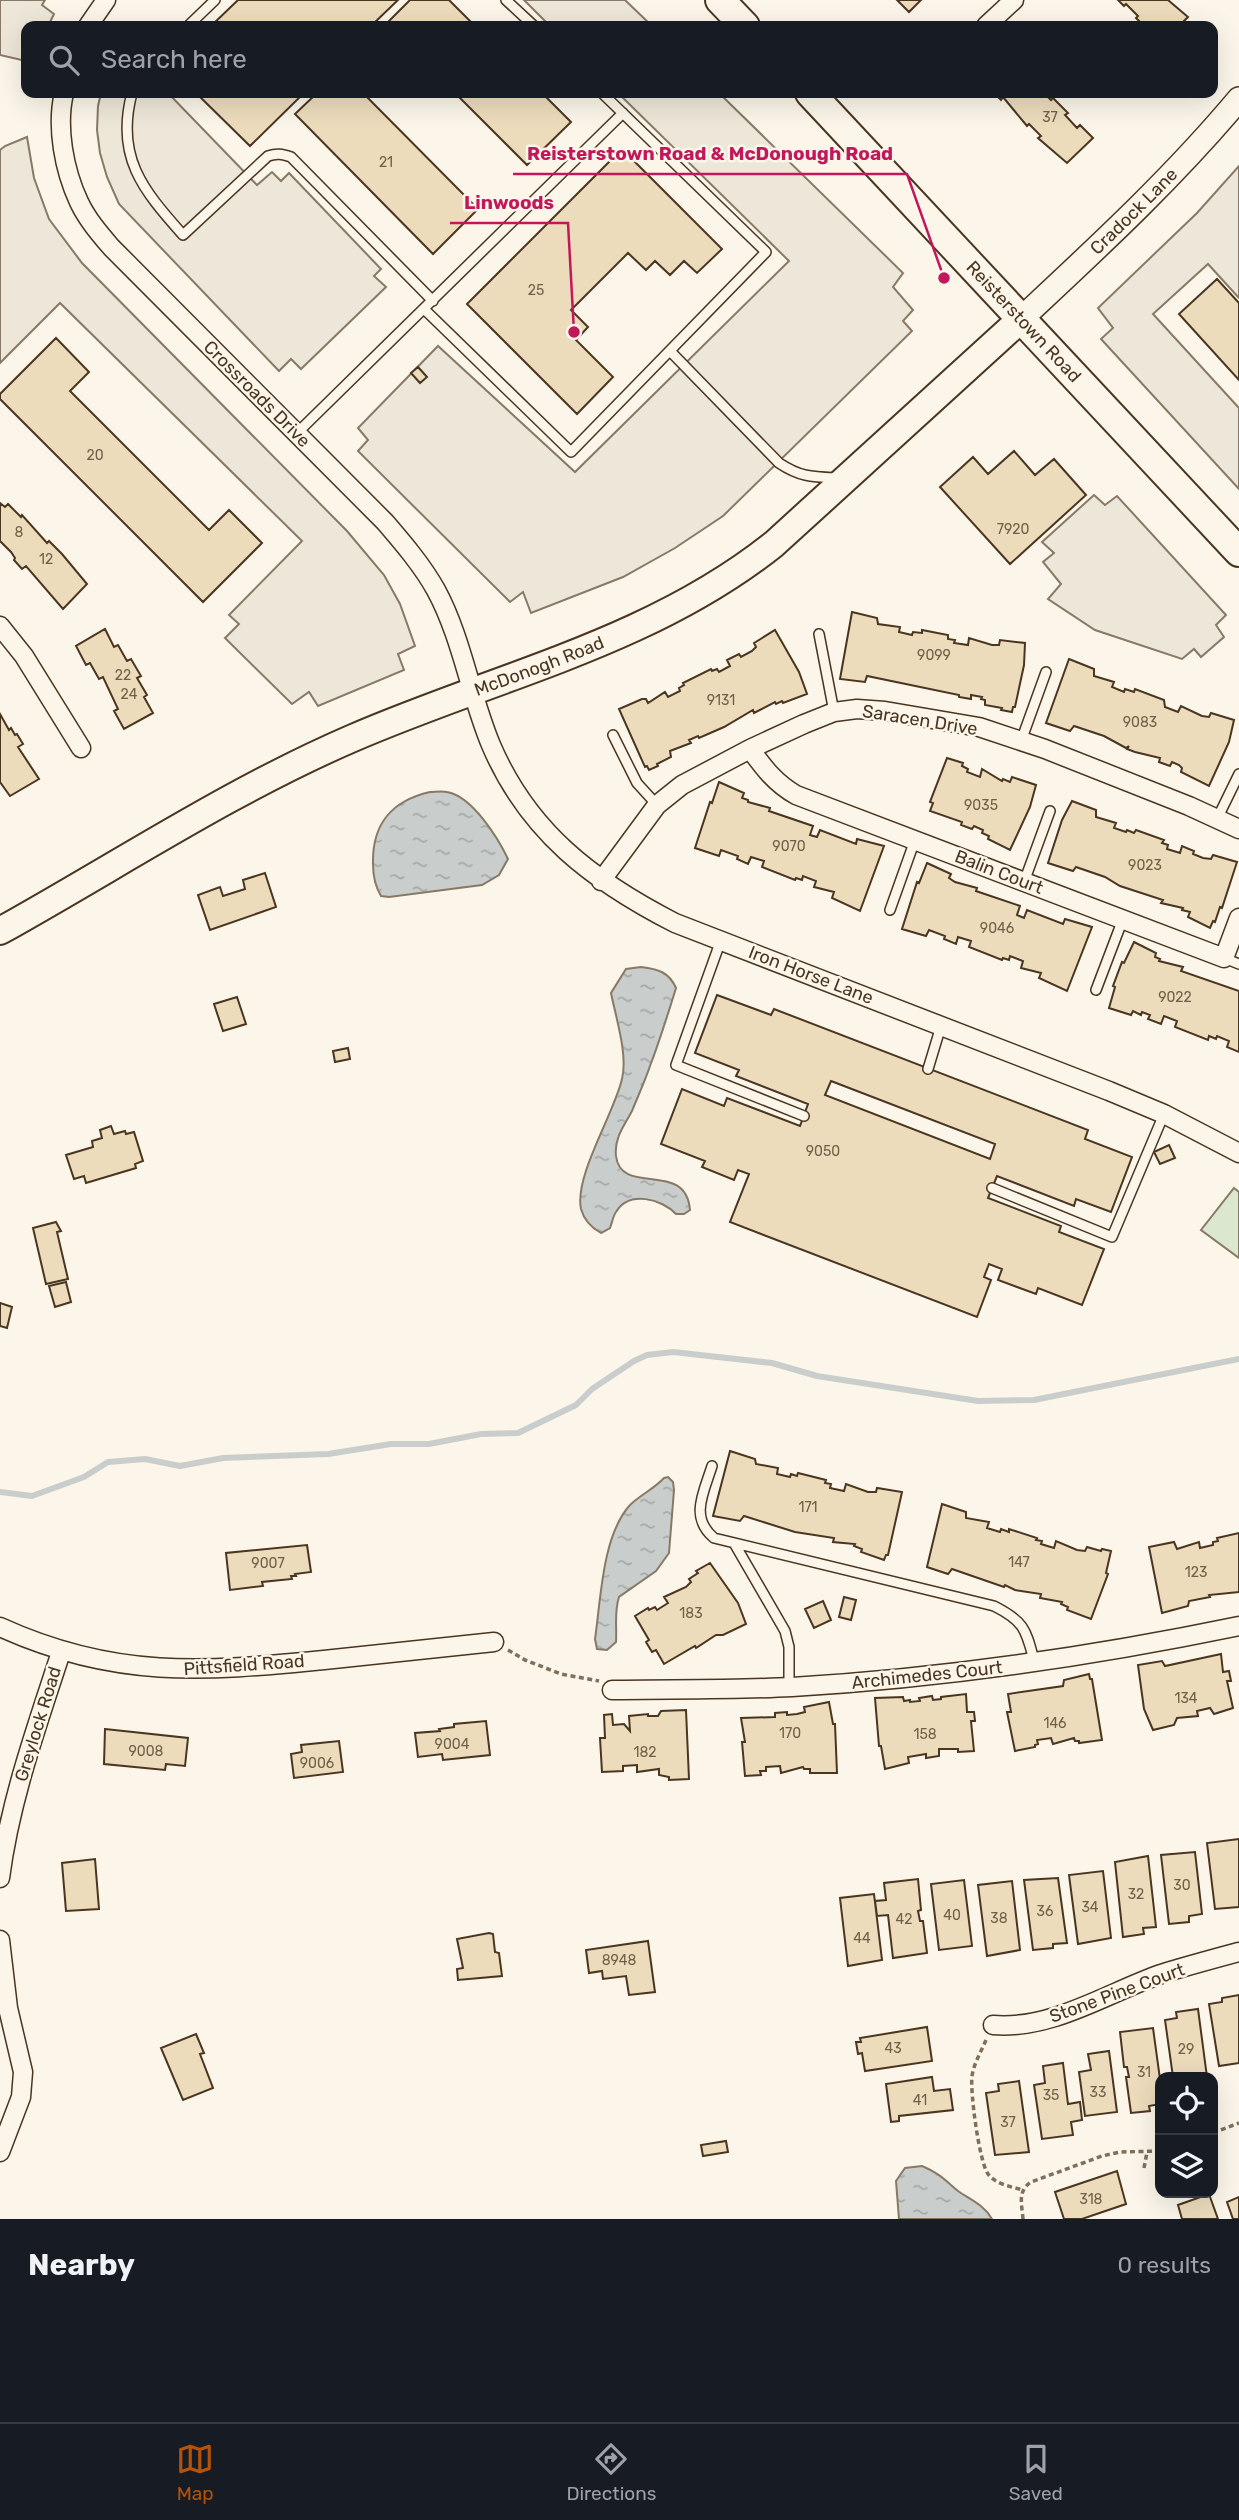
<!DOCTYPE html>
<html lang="en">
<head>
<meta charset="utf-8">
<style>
	:root { --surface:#171b24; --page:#20242c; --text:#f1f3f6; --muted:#9ea1a6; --line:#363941; --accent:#b45309 }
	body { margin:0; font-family:Rubik,sans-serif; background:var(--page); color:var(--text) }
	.controls { position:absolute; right:21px; bottom:21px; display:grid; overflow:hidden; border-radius:14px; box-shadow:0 7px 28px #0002 }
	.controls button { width:63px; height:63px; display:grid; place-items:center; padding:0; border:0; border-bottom:2px solid var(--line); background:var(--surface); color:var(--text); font:35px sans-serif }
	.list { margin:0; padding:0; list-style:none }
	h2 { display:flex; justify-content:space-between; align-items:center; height:91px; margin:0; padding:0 28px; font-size:30px }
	h2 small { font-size:23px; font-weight:400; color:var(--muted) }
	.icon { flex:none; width:38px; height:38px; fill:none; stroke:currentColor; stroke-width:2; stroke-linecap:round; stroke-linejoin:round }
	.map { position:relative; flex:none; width:1239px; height:2219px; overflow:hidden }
	.search { position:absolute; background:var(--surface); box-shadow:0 7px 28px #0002; left:21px; right:21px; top:21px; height:77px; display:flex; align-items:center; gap:18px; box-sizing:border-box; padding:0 24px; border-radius:14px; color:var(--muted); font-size:26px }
	.sheet { height:203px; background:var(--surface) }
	nav { display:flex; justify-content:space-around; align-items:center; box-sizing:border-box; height:98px; border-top:2px solid var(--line); background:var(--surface); font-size:19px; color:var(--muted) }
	nav a { display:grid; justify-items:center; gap:4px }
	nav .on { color:var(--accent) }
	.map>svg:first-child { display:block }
</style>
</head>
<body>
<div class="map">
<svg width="1239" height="2219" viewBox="0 0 1239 2219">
	<defs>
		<pattern id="water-ripples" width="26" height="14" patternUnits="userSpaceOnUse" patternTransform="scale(1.75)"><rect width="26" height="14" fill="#c9cecd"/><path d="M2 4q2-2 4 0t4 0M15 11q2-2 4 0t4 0" fill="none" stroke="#a5a8a6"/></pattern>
	</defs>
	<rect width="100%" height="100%" fill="#fbf6e9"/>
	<path fill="#dce7d0" stroke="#887966" stroke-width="2" d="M1234,1188L1239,1192V1258L1201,1230Z"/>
	<path fill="#ede7d9" stroke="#887966" stroke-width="2" d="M0,0H45L42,5L54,14L48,26H26V61L0,55Z
		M524,0H625L652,26H550Z
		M101,93H168L257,185L272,172L281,181L289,173L381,269L374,276L386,287L301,369L291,359L279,371L119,204L107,177L100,153L97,130L98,106Z
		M618,93H719L903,273L893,287L913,310L903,321L912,331L723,516L675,548L623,577L531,613L523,592L510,602L358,451L368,440L358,428L438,346L575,472L789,261Z
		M27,137L34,178L49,219L82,263L347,531L384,575L400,604L415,646L398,654L404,670L318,706L309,692L292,704L225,638L239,624L229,615L302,541L60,303L0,363V150L5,146Z
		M1239,166V298L1208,264L1153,314L1239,408V489L1101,339L1113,328L1098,308L1197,213Z
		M1094,495L1105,505L1117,496L1226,615L1216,625L1224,637L1201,657L1194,649L1182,659L1095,630L1048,599L1061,584L1043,562L1054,553L1042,542Z"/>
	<path fill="url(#water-ripples)" stroke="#887966" stroke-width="2" d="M430,792C435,792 442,791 447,792C472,796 498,838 508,859L499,875L482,885L389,897L381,896C375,886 373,875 373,864C372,824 391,801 430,792Z
		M641,967C658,969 669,972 676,988C668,1014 660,1040 650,1066C645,1081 638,1096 632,1111C624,1126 614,1138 616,1156C621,1197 686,1159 690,1210L684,1214H676C662,1199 629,1190 616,1212C613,1216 612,1223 610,1228L601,1233C592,1228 584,1220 581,1209C574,1176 614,1114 622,1079C628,1055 616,1018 611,993L626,969Z
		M668,1477L673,1482L674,1490L669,1553L656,1571L619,1597C614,1612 617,1626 616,1642L607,1650L597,1649L595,1639C601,1599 602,1536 630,1505C640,1495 654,1489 664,1478Z
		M922,2166C939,2173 945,2180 958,2191C971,2200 984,2205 992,2219H899L896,2181L905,2168Z"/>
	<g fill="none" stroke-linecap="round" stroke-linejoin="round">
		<path stroke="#c9cecd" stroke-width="6" d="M0,1492L32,1496L84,1477L108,1462L145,1459L180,1466L223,1458L328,1454L391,1444H429L481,1434L518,1433L576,1405L592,1389L634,1361L647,1355L673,1352L772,1363L817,1376L978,1401L1034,1400L1239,1359"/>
	</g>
	<path fill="#ecdcbc" stroke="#4a3520" stroke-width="2" fill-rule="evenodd" d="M238,0H398L371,26H211Z
		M410,0H449L475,26H388L386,24Z
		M897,0H921L909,12Z
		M1118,0H1168L1188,17L1179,26H1144L1136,18L1138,16L1126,4L1124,6Z
		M196,93H304L250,146Z
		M317,93H363L478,209L433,254L295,114Z
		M455,93H542L571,122L527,165Z
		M994,93H1044L1051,100L1053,98L1068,113L1065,115L1077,128L1080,125L1093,138L1067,163L1038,138L1041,136L1029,124L1027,126L1003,97L1001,100Z
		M622,149L722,249L697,273L684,261L670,275L655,261L646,270L628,253L571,310L588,327L576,340L613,377L577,414L467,304Z
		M1217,279L1239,303V380L1179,314Z
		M56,338L89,372L70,391L209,530L229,510L262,543L203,602L0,399V394Z
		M418,367L427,377L420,383L411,373Z
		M1014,451L1035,475L1054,459L1086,495L1010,564L940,487L973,457L988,474Z
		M0,503L5,507L8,504L21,517L22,515L47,543L49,541L62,554L87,584L63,609L26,566L22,569L14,560L15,558L11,552L0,541Z
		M852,612L877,618L878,624L900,627L899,632L912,635L913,632L922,633V630L948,635V639L955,640L954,643L968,645L969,638L992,645H999L1000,640L1025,643L1024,665L1015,707H1013L1012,712L1001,710L1002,708L985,705V700L981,699L982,697L971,695V699L959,697V695L867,676L865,682L840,679Z
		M105,629L114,647L118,645L127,661L131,659L141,676L137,678L147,695L144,697L153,713L124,729L114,711L118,709L103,677L99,679L90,663L86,665L76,646Z
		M775,630L799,672L807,694L783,703L782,701L776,704L775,702L754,713L753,710L724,727L699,738L698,736L689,740L691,743L670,751L671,757L657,764L658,766L649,770L647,766L645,767L619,709L642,699H646L648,703L665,692L668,697L680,691L679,688L684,685L683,683L711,669L712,671L717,669L719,672L730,666L727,660L739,654L741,657L752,651L756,647L754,643Z
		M1069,659L1094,669V676L1114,682L1112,687L1124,692L1125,689L1134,692L1135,689L1164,700L1165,707L1178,712L1181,706L1202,716L1209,717L1211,713L1234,720L1229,742L1209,786L1181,772L1182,768L1179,765L1172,762L1170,766L1159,762L1160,758L1135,752L1127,749L1129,746L1126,748L1104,736L1074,726L1070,731L1046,723Z
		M0,714L9,730L11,728L15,735L17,734L23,744L18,747L39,779L10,796L0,782Z
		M947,758L963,763L962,766L968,769L967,772L980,777L982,769L1002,781L1003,779L1010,782L1012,777L1036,785L1030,807L1010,850L988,839L989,836L982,833L983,830L974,826L972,829L961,825L962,822L930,811L933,803L930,802Z
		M719,782L744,793L742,798L748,800V802L770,808L769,811L813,826L810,835L817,837L820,830L856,844L857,839L884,846L860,911L832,898L834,892L814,887L816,881L803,876L802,880L796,878L795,880L762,867L764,861L751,857L748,864L737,859L738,856L721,850L719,856L695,848L710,802L712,803Z
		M1072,801L1096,810V817L1116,823L1114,828L1126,832L1127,830L1134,833L1136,830L1164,840L1162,843L1168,845L1167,849L1180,853L1182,846L1194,851L1193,854L1203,858L1211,859L1213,855L1237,862L1222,908L1220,907L1215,922L1213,921L1210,928L1188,917L1190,912L1182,910L1183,908L1161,903L1163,900L1120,886L1105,877L1076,867L1073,871L1048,863L1062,820Z
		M927,863L951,874L949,878L955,882L977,888L976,891L1020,906L1017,915L1024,918L1027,910L1063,924L1065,919L1092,927L1067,991L1039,978L1041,973L1021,968L1023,961L1010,956L1009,960L1003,958L1002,960L969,947L971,941L958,937L956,944L944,939L945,936L929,930L926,936L902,929L917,882L919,883Z
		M265,873L276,907L210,930L198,895L220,887L223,896L245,889L243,880Z
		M1134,942L1156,953L1155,957L1160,959L1159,961L1183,967L1181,971L1239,991V1052L1227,1047L1229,1041L1217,1036L1216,1039L1209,1036L1208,1040L1175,1027L1177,1021L1164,1016L1161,1024L1148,1019L1150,1015L1142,1012L1141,1015L1133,1011L1131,1015L1109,1008L1115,987L1113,986L1122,962L1124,963Z
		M717,995L771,1015L774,1009L1088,1130L1085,1139L1132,1157L1111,1212L1076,1199L1074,1206L997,1176L988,1198L1061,1226L1059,1232L1104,1249L1082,1305L1038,1288L1036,1294L998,1280L1002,1269L989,1264L984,1277L991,1280L977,1317L730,1222L749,1174L738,1170L734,1180L702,1167L705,1161L661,1144L682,1089L724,1106L727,1098L800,1126L808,1104L736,1076L739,1070L695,1053ZM831,1081L995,1144L990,1159L825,1095Z
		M237,997L246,1024L223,1031L214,1004Z
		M348,1048L350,1059L335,1062L333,1051Z
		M111,1126L114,1134L125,1131L126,1134L134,1132L143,1161L135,1164L136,1168L86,1183L84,1176L74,1179L66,1155L93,1147L92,1141L102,1138L100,1130Z
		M1169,1145L1175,1158L1160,1164L1154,1152Z
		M56,1222L61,1231L57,1232L68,1279L46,1284L33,1228Z
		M66,1282L71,1302L55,1307L49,1286Z
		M0,1303L12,1307L7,1328L0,1326Z
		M730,1451L755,1459L756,1464L778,1468L777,1474L790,1477L791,1474L797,1476L798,1473L826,1480L825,1483L831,1484L830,1488L844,1491L846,1484L868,1492H876L877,1488L902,1492L888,1555H886L884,1560L861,1552L862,1549L854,1546L855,1544L833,1542L834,1538L795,1532L744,1516L740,1521L713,1516Z
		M942,1504L966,1512V1518L989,1522L987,1528L1000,1532L1001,1529L1009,1532V1529L1037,1538L1036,1540L1042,1541L1041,1544L1054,1548L1056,1541L1077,1550L1085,1551L1087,1547L1101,1551L1102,1549L1111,1551L1106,1573L1108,1574L1091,1619L1067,1610L1068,1607L1061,1604L1062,1602L1040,1598L1041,1594L1015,1590L1005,1585L1004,1587L952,1569L948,1574L927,1567Z
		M1239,1533V1592L1209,1595L1210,1597L1189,1601L1188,1606L1162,1613L1149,1547L1174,1542L1177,1549L1199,1542L1200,1548L1213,1545V1542L1218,1541L1217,1538Z
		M307,1545L311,1572L295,1574L296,1576H291L292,1579L262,1582L263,1586L230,1590L226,1553Z
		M710,1563L738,1603L746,1624L723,1635H716L696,1648L695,1646L664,1664L656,1650L652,1652L646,1642L649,1640L635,1616L648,1608L649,1610L655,1607L657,1610L668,1603L664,1597L686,1587L691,1582L689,1579L698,1573L696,1571Z
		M844,1597L856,1600L851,1620L839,1617Z
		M823,1601L831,1620L814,1628L805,1609Z
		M1221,1654L1223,1672L1229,1671L1231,1681H1227L1233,1708L1214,1714L1210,1708L1197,1711L1198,1716L1177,1718L1174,1725L1153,1730L1144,1709L1138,1665L1162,1661L1165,1666Z
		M1089,1674L1090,1679H1092L1102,1740L1079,1743V1741H1075L1074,1738L1053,1744L1051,1738L1037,1740L1038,1744L1035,1745V1747L1015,1751L1007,1712H1011L1008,1694L1063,1686L1064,1680Z
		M966,1694L967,1712H974L975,1721H971L974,1751L958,1752V1749H939V1756L926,1758V1754L908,1757L909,1763L885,1769L881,1746H879L875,1698L903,1697L904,1701L910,1700V1702L920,1701L919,1698L932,1696L933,1700L941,1699V1697Z
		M829,1702L833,1724H835L837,1773H810V1769H804L803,1767L781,1773L780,1766L766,1767V1771H760L761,1775L745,1776L742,1742H745L741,1718L775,1717V1713L787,1712V1715L797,1714L805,1712L804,1707Z
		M686,1710L689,1779L669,1780V1777L659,1775V1769L637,1772V1765L623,1766V1771L602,1772L600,1738H605L604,1715L612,1714L613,1725L624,1724L630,1731L629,1716L648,1714V1716H658L661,1711Z
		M486,1721L490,1755L443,1760L442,1754L418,1757L415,1733L440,1731L439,1729L454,1727V1724Z
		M105,1729L188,1738L185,1766L166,1764L165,1770L104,1764Z
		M339,1741L343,1772L294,1778L291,1754L302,1752L301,1745Z
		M1239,1839V1907L1215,1909L1207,1843Z
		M1195,1852L1202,1914L1189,1916V1922L1169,1924L1161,1855Z
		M1148,1856L1156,1927L1143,1928L1144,1934L1123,1937L1115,1862Z
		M95,1859L99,1909L66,1911L62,1863Z
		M1103,1871L1111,1938L1078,1944L1069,1875Z
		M1058,1878L1067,1943L1053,1944V1948L1033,1950L1024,1880Z
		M918,1879L921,1910L918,1911L920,1921H923L927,1953L893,1958L888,1915L877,1916L875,1901L886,1900L884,1883Z
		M964,1880L972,1946L939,1950L931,1884Z
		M1012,1881L1020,1950L987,1956L978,1885Z
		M874,1894L882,1960L848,1966L840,1898Z
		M489,1933L493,1934L495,1952L499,1953L502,1976L458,1980L457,1969L463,1968L457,1939Z
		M648,1941L655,1992L629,1995L626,1976L603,1979L602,1971L589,1973L586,1950Z
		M1239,1995V2063L1219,2066L1209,2004L1222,2002V1998Z
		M1198,2009L1207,2077H1173L1165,2020L1177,2018L1176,2012Z
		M927,2027L932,2061L865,2071L862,2053L858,2054L856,2042H861L860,2038Z
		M1153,2028L1160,2079V2104L1149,2106L1150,2111L1131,2113L1126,2077H1129L1127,2067H1124L1120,2032Z
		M196,2034L204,2053L200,2054L213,2088L183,2100L161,2048Z
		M1109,2051L1117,2112L1085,2116L1079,2072L1091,2070L1088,2054Z
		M1063,2063L1068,2104L1080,2102L1082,2120L1071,2122L1073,2135L1042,2139L1034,2085L1045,2083L1043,2066Z
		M932,2077L934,2091L950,2089L953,2110L899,2116V2121L891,2122L886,2084Z
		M1019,2081L1029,2152L995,2155L986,2093L999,2091L998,2084Z
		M726,2141L728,2152L703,2156L701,2145Z
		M1117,2171L1126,2204L1082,2219H1064L1055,2192Z
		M1209,2194L1218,2219H1182L1178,2205Z
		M1239,2197V2219H1233L1227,2202Z"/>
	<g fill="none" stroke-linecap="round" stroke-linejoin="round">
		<defs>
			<path id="service" d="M506,0L534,26
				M188,26L215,0
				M132,93C115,157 143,190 183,235L268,156C277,153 282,154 291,157L433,301
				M424,309L571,452L766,252L602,93
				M670,351L779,463C800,477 812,477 837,478
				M296,434L623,113
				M819,634L834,712
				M613,735L637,783L657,805
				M1021,741L1046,672
				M1217,819L1239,774
				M1024,882L1050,811
				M890,910L915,840
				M721,940L676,1065L804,1116
				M1224,958L1239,964
				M1096,990L1123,919
				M928,1069L941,1026
				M992,1188L1112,1237L1164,1114
				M712,1466C704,1492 689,1517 714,1538L994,1606C1026,1622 1026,1631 1035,1664
				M734,1543L785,1631L789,1647V1687"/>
			<path id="minor" d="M88,26L106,0
				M986,26L1014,0
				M64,93C56,127 64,170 79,202C87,219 99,233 111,247L385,522C403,543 422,565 436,590C462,638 470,695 491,745C528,832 593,881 675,923L1109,1091L1164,1114L1239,1153
				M0,626L24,656L81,748
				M750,749C764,768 775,783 796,795L1224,958L1239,918
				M601,881L657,805L682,785L750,749L804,724L834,712L857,709L885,711L979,727L1045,749L1189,806L1239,829
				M0,1627C114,1679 203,1672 324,1660C381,1654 437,1648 494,1642
				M612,1690C672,1689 732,1690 792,1687C945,1678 1089,1657 1239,1626
				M0,1878C10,1800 37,1726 61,1652
				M0,1940L8,2008L23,2072L21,2097L0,2152
				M993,2025C1052,2030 1107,1993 1161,1974C1187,1966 1213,1959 1239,1952"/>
			<g id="tertiary">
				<path id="s1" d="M1021,319C1097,248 1172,179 1239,99"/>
			</g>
			<g id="secondary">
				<path id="s2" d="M0,931C117,866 230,791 353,738C496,676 650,643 774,544L1021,319"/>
			</g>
			<g id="primary">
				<path d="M720,0L745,26"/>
				<path id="s3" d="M810,93L1239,552"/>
			</g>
		</defs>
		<use href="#service" stroke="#4a3520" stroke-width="12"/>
		<use href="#minor" stroke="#4a3520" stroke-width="21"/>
		<use href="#tertiary" stroke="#4a3520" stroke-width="26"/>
		<use href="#secondary" stroke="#4a3520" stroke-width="30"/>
		<use href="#primary" stroke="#4a3520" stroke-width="32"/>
		<path stroke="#7f6f5c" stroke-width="3.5" stroke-dasharray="5 3.5" stroke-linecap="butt" d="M508,1650L525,1660L561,1674L599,1681
			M986,2040C981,2052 974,2063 972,2076C970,2092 979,2161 988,2174C995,2184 1012,2187 1023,2190
			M1213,2133L1239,2123
			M1144,2168L1147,2152
			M1023,2219C1022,2205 1017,2191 1031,2182L1102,2156L1120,2152L1160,2151"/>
		<use href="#service" stroke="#fbf6e9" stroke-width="9"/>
		<use href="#minor" stroke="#fbf6e9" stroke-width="18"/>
		<use href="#tertiary" stroke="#fbf6e9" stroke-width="23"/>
		<use href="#secondary" stroke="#fbf6e9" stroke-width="26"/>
		<use href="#primary" stroke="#fbf6e9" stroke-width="28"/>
	</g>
	<g text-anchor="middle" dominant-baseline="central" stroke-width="5" stroke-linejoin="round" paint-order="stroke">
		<g font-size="14" fill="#725f47">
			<text x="1050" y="117">37</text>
			<text x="386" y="162">21</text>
			<text x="536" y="290">25</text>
			<text x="95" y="455">20</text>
			<text x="1013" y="529">7920</text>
			<text x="19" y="532">8</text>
			<text x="46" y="559">12</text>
			<text x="934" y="655">9099</text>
			<text x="123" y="675">22</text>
			<text x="129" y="694">24</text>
			<text x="721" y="700">9131</text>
			<text x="1140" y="722">9083</text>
			<text x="981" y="805">9035</text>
			<text x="789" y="846">9070</text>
			<text x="1145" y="865">9023</text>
			<text x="997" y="928">9046</text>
			<text x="1175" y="997">9022</text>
			<text x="823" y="1151">9050</text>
			<text x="808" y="1507">171</text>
			<text x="1019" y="1562">147</text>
			<text x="268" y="1563">9007</text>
			<text x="1196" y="1572">123</text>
			<text x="691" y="1613">183</text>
			<text x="1186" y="1698">134</text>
			<text x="1055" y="1723">146</text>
			<text x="790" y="1733">170</text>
			<text x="925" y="1734">158</text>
			<text x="452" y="1744">9004</text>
			<text x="146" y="1751">9008</text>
			<text x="645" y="1752">182</text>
			<text x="317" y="1763">9006</text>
			<text x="1182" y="1885">30</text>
			<text x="1136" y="1894">32</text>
			<text x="1090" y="1907">34</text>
			<text x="1045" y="1911">36</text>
			<text x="952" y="1915">40</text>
			<text x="999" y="1918">38</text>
			<text x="904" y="1919">42</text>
			<text x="862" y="1938">44</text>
			<text x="619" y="1960">8948</text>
			<text x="893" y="2048">43</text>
			<text x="1186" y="2049">29</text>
			<text x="1144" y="2072">31</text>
			<text x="1098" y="2092">33</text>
			<text x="1051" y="2095">35</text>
			<text x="920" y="2100">41</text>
			<text x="1008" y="2122">37</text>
			<text x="1091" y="2199">318</text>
		</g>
		<g font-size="18" fill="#4a3520" stroke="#fbf6e9">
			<text stroke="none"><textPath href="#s1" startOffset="156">Cradock Lane</textPath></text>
			<text stroke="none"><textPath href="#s3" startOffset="313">Reisterstown Road</textPath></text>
			<text transform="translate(257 394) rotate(45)">Crossroads Drive</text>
			<text stroke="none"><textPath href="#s2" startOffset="602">McDonogh Road</textPath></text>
			<text transform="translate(920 720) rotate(9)">Saracen Drive</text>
			<text transform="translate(999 872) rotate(21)">Balin Court</text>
			<text transform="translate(811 975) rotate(21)">Iron Horse Lane</text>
			<text transform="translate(244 1665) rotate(-4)">Pittsfield Road</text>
			<text transform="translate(927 1675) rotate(-6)">Archimedes Court</text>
			<text transform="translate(38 1724) rotate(-73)">Greylock Road</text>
			<text transform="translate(1117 1993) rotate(-20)">Stone Pine Court</text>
		</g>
	</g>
	<path fill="none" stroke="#c2185b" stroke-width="2.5" d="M944 278L907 174H513M574 332L568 223H450"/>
	<g fill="#c2185b" stroke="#fbf6e9" stroke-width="2.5">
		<circle cx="944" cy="278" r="7"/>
		<circle cx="574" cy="332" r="7"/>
	</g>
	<g font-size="19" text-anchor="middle" font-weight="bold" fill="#c2185b" stroke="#fbf6e9" stroke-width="5" stroke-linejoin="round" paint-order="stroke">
		<text x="710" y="160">Reisterstown Road &amp; McDonough Road</text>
		<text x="509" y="209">Linwoods</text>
	</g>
</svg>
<div class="controls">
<button><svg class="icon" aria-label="locate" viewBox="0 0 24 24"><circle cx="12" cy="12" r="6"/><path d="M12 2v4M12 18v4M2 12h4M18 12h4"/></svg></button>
<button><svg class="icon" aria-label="layers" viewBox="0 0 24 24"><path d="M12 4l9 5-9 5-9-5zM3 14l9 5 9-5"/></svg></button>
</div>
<div class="search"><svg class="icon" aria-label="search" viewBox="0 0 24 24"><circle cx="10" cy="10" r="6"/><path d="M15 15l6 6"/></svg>Search here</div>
</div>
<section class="sheet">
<h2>Nearby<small>0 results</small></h2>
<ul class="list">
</ul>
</section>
<nav>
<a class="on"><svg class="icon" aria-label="map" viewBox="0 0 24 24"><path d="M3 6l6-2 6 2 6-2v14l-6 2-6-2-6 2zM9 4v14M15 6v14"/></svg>Map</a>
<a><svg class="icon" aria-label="directions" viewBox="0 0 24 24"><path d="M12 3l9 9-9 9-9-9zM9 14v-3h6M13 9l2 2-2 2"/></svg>Directions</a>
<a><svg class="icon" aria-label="saved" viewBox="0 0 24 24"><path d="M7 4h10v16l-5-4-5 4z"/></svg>Saved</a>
</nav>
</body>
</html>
